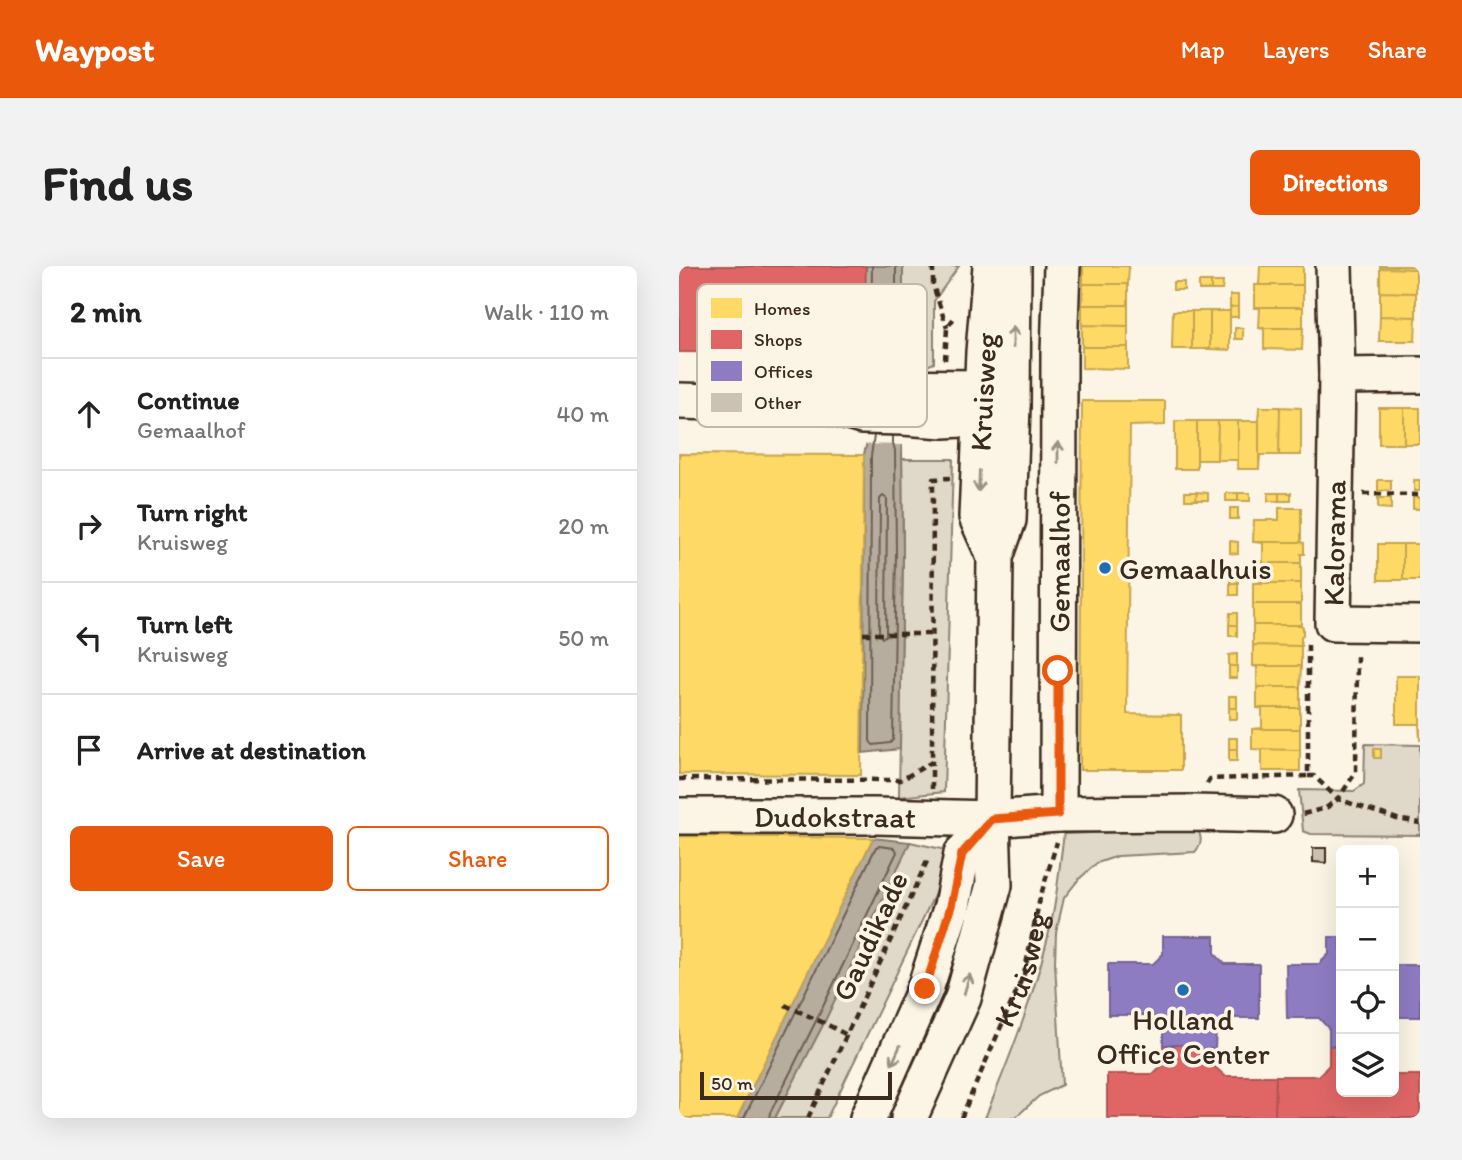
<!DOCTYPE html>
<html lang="en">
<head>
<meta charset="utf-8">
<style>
	:root { --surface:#fff; --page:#f2f2f2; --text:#222; --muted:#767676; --line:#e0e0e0; --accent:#ea580c }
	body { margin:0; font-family:Itim,sans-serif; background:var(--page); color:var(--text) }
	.controls { position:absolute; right:21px; bottom:21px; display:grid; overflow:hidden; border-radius:10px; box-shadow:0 7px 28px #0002 }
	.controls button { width:63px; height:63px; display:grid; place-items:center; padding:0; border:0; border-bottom:2px solid var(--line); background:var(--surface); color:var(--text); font:35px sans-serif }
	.scale { position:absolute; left:21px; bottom:18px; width:192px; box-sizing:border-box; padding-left:7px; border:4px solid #3b2a1e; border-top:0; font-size:19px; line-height:24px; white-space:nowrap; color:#3b2a1e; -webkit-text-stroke:5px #fcf5e5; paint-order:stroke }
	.stop { position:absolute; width:21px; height:21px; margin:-16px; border:5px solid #ea580c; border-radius:50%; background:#fff }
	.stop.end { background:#ea580c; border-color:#fff; box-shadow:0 2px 7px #0008 }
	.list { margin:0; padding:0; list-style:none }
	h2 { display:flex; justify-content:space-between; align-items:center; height:91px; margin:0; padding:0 28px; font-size:30px }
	h2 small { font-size:23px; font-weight:400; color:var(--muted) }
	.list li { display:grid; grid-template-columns:46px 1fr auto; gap:21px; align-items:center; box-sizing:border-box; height:112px; padding:0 28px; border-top:2px solid var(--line) }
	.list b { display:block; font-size:26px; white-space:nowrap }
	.list p { margin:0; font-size:23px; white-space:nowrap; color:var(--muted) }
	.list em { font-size:23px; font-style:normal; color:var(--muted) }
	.actions { display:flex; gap:14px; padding:21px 28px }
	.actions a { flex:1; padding:16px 0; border:2px solid var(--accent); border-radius:10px; text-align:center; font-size:24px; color:var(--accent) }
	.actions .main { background:var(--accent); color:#fff }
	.icon { flex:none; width:38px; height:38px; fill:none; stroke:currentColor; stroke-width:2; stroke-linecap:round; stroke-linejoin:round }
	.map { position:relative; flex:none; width:741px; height:852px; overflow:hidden; border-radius:10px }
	header { display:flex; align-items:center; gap:42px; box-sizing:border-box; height:98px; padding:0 35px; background:var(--accent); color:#fff }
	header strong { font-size:33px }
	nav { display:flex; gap:38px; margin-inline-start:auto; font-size:24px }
	.intro { display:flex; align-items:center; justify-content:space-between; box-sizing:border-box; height:168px; padding:0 42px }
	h1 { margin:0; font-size:49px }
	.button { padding:18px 32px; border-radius:10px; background:var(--accent); color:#fff; font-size:24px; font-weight:700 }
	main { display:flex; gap:42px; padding:0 42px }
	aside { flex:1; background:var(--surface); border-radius:10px; box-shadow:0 7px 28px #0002 }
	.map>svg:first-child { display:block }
</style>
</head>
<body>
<header>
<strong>Waypost</strong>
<nav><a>Map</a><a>Layers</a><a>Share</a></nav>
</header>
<div class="intro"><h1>Find us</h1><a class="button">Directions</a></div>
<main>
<aside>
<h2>2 min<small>Walk · 110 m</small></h2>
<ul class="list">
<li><svg class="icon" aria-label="ahead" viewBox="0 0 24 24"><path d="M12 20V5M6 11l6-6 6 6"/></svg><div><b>Continue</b><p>Gemaalhof</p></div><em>40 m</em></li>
<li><svg class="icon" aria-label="right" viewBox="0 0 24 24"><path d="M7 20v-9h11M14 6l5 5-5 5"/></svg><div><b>Turn right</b><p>Kruisweg</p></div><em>20 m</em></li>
<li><svg class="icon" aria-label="left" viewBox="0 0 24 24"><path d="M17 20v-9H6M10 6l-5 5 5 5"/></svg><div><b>Turn left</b><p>Kruisweg</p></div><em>50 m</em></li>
<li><svg class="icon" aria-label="arrive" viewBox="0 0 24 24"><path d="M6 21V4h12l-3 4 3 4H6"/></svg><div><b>Arrive at destination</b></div></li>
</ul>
<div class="actions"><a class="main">Save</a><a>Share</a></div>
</aside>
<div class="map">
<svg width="741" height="852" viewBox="0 0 741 852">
	<rect width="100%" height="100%" fill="#fcf5e5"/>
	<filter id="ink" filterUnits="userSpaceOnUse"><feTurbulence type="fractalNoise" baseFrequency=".0143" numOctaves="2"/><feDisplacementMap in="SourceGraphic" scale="14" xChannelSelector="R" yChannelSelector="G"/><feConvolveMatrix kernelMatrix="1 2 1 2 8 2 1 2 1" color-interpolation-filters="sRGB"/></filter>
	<g filter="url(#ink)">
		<path fill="#e0d8c8" stroke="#8e8173" stroke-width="2" d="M224,0H280L255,35V97L238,104H224Z
			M223,193H274L265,526L220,531L224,287Z
			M686,478L741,479V569L632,568L624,565L620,524L675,525L685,518Z
			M519,563C523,573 523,578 516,586L439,590L418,597L400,613L385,632L377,667L376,697L383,819L360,830L336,852H306C333,786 360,718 374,648C379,622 381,594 385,568Z
			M231,576L276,586L148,852H96L145,755Z"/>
		<path fill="#b7ad9e" stroke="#85796b" stroke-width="2" d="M186,0H224V97L221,98V177L223,179L224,287L221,483L184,487L185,188L188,176V98L184,97Z
			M194,572L231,576L145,757L96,852H58Z"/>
		<path fill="#fcf5e5" d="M184,97L225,98L224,101L225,179L184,178Z"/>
		<path fill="#ffd966" stroke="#c4a450" stroke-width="2" d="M404,0H450L449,18H404Z
			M581,0H624V19H580Z
			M701,0H737V3L701,2Z
			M701,2L737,3V27L701,26Z
			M494,16H505V24H494Z
			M520,16H532V24H520Z
			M532,16H544L543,24H532Z
			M404,18H449V39H403Z
			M576,19H624V41H576Z
			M701,26L737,27V51L701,50Z
			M551,29H559V40L551,41Z
			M403,39H449V60L403,59Z
			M559,40V51H551V41Z
			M576,41H624V62H580L581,42H576Z
			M494,45H513V83H493Z
			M513,45H531V83H513Z
			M531,45H551V84L531,83Z
			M701,50L737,51L736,75H700Z
			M403,59L449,60V81H403Z
			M556,62H564V73H556Z
			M580,62H624L623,84L585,83V63Z
			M403,81H449V103L403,102Z
			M403,135H486V159L451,160L448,448L502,449V504H401Z
			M580,141V203H559V155H579Z
			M580,141H601L600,189H581L580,203Z
			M601,141L622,142V189H600Z
			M700,142H725V178H700Z
			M725,142H741V178H725Z
			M496,155H518V203H496Z
			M518,155H539L538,194H518V203Z
			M539,155H559V203L558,194H538Z
			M0,188L185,189L182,509L0,508Z
			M699,214H712V224L699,225Z
			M735,214H741V225H735Z
			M506,226H518L517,234H506Z
			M518,226L529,227V234H517Z
			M547,227H559V235H547Z
			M559,227H571V235H559Z
			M589,227H600V235H589Z
			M600,227H612V235H600Z
			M734,231L741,232V243H734Z
			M699,232H712V243L699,242Z
			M551,242H559V253H551Z
			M600,242H622V276H574L575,254H600Z
			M551,275L559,276V288L551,287Z
			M574,276H622L625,277V288H622V297H584V277Z
			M699,278H724V314H699Z
			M724,278H741V314H724Z
			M584,297H622V317H574L583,316Z
			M551,306H559V317H551Z
			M551,317H559V329H551Z
			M574,317H622V338H574Z
			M574,338H622V359H574Z
			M551,347H558V359H550Z
			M550,359H558V370H550Z
			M574,359H622L624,361V370L622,371V380L574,379Z
			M574,379L622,380V400H574Z
			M558,388V400H550V389Z
			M550,400H558V412H550Z
			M574,400H622L621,421H578V401Z
			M717,410H741V475L740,458H717Z
			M578,421H621V442H578Z
			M550,430H558V442H550Z
			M550,442H558V453H550Z
			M578,442H621V463H573L583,462V443Z
			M573,463H621V484L573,483Z
			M550,472H558V483H550Z
			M550,483H558V495H550Z
			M573,483L621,484V505H583V484Z
			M695,483H702V492H695Z
			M0,570L194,572L58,852H0Z"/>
		<path fill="#e06666" stroke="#ae5450" stroke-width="2" d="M0,0H187L186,30L141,87L0,86Z
			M484,779H512V783H536V801L546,810H597L596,852H428V808H474L484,798Z
			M662,779V826H715V809H741V852H596L597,810H640L650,799V780Z"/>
		<path fill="#8e7cc3" stroke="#756392" stroke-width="2" d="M484,670H536V688L546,698H580V752H546L537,762L536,783H512V779H484V760L473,749H429V698H474L484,688Z
			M650,671H662V779L650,780V763L640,752H608L607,698H640L650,688Z
			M715,699H741V751H715Z"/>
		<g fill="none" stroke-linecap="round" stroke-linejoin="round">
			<path stroke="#6d5e51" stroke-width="2" d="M193,0L192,90L195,96V102
				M202,50H206L208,53V88L205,91L200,87Z
				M214,102L217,91V0
				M195,170L192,190L191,475L194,479L211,477L214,474L217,287L216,184L214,178V170
				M204,230L208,233L207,369L203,372L200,368L201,233Z
				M65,852L197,581L200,580L216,582L218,586L138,753L91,847L90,852"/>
		</g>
		<path fill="#ccc2b3" stroke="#3b2a1e" stroke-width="2" d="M634,582H647V597L634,596Z"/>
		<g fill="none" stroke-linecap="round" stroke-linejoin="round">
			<defs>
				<g id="minor">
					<path d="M312,0L305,86L298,251L316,291"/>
					<path d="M655,0L658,110L654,357L741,358"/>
					<path d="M658,110L741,109"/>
					<path d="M0,135L146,139L183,150L224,151L265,154L302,152L333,139"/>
					<path d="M146,139L184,121L304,122L324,134"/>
					<path id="s2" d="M379,548L380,87L383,0"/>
					<path id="s3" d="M0,550H196L313,553L379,548L514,547L595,549"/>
					<path d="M189,852L246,723L273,640L283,588L313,553"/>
					<path d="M230,852L284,732L315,619L313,553L316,291L329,254L333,139L334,0"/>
				</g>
			</defs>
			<use href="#minor" stroke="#3b2a1e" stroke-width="40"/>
			<g stroke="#3b2a1e" stroke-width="4.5" stroke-dasharray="7 5" stroke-linecap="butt">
				<path d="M254,0V19L268,62"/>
				<path d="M266,94L268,62L277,49"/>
				<path d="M684,228L741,229"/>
				<path d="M184,368H254"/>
				<path d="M629,510H635L659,533L718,553L741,557"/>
				<path d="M0,513L222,514L253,496L254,213L271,212"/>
				<path d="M528,518L531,513L629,510V379L632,376"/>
				<path d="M253,523V497"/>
				<path d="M624,548L647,542L659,533L677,506L678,387"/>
				<path d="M106,739L145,757L168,769"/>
				<path d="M129,852L250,591"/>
				<path id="s1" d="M282,852L345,708L361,632L378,576"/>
			</g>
			<use href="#minor" stroke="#fcf5e5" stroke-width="35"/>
		</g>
		<defs><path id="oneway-shaft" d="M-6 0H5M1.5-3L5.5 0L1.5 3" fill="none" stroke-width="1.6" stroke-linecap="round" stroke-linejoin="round" transform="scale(1.75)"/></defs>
		<g stroke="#9c9082">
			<use href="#oneway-shaft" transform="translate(334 71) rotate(-90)"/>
			<use href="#oneway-shaft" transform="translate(379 186) rotate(-90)"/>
			<use href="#oneway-shaft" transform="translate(300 215) rotate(92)"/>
			<use href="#oneway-shaft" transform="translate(288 718) rotate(-74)"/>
			<use href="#oneway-shaft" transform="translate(217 789) rotate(114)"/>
		</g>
	</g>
	<g fill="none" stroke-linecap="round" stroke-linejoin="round" filter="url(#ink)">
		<path stroke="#ea580c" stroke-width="9" d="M246,723L272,640L283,588L313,553L379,548V405"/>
	</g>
	<g fill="#1f6fb2" stroke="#fcf5e5" stroke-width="2.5">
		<circle cx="426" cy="302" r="7"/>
		<circle cx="504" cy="724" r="7"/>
	</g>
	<g text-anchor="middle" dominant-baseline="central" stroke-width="7" stroke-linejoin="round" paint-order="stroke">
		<g font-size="30" fill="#3b2a1e" stroke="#fcf5e5">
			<text transform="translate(304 126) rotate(-87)">Kruisweg</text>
			<text transform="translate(655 277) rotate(-89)">Kalorama</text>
			<text stroke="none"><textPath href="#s2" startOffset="252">Gemaalhof</textPath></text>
			<text stroke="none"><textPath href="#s3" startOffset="156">Dudokstraat</textPath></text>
			<text transform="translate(191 670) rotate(-65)">Gaudikade</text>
			<text stroke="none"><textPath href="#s1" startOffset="161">Kruisweg</textPath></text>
		</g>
		<g font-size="30" fill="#3b2a1e" stroke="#fcf5e5" text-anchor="start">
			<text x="440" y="302">Gemaalhuis</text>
			<text x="504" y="753" text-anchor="middle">Holland<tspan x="504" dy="34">Office Center</tspan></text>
		</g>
	</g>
	<rect x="18" y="18" width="230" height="143" rx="10" fill="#fcf5e5" stroke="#c2b8a9" stroke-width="2"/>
	<rect x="32" y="32" width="31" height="20" fill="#ffd966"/>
	<rect x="32" y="64" width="31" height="19" fill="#e06666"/>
	<rect x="32" y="95" width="31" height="20" fill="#8e7cc3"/>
	<rect x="32" y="127" width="31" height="19" fill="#ccc2b3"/>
	<g font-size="19" fill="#3b2a1e">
		<text x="75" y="49">Homes</text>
		<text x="75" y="80">Shops</text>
		<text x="75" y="112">Offices</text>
		<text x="75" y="143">Other</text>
	</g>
</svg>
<div class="controls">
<button>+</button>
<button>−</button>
<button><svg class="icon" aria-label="locate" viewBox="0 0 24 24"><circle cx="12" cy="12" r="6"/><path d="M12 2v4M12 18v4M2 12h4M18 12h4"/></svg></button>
<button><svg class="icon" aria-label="layers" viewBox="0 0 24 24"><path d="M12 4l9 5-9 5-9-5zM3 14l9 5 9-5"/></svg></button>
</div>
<div class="scale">50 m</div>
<div class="stop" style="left:379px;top:405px"></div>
<div class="stop end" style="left:246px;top:723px"></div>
</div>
</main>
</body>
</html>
